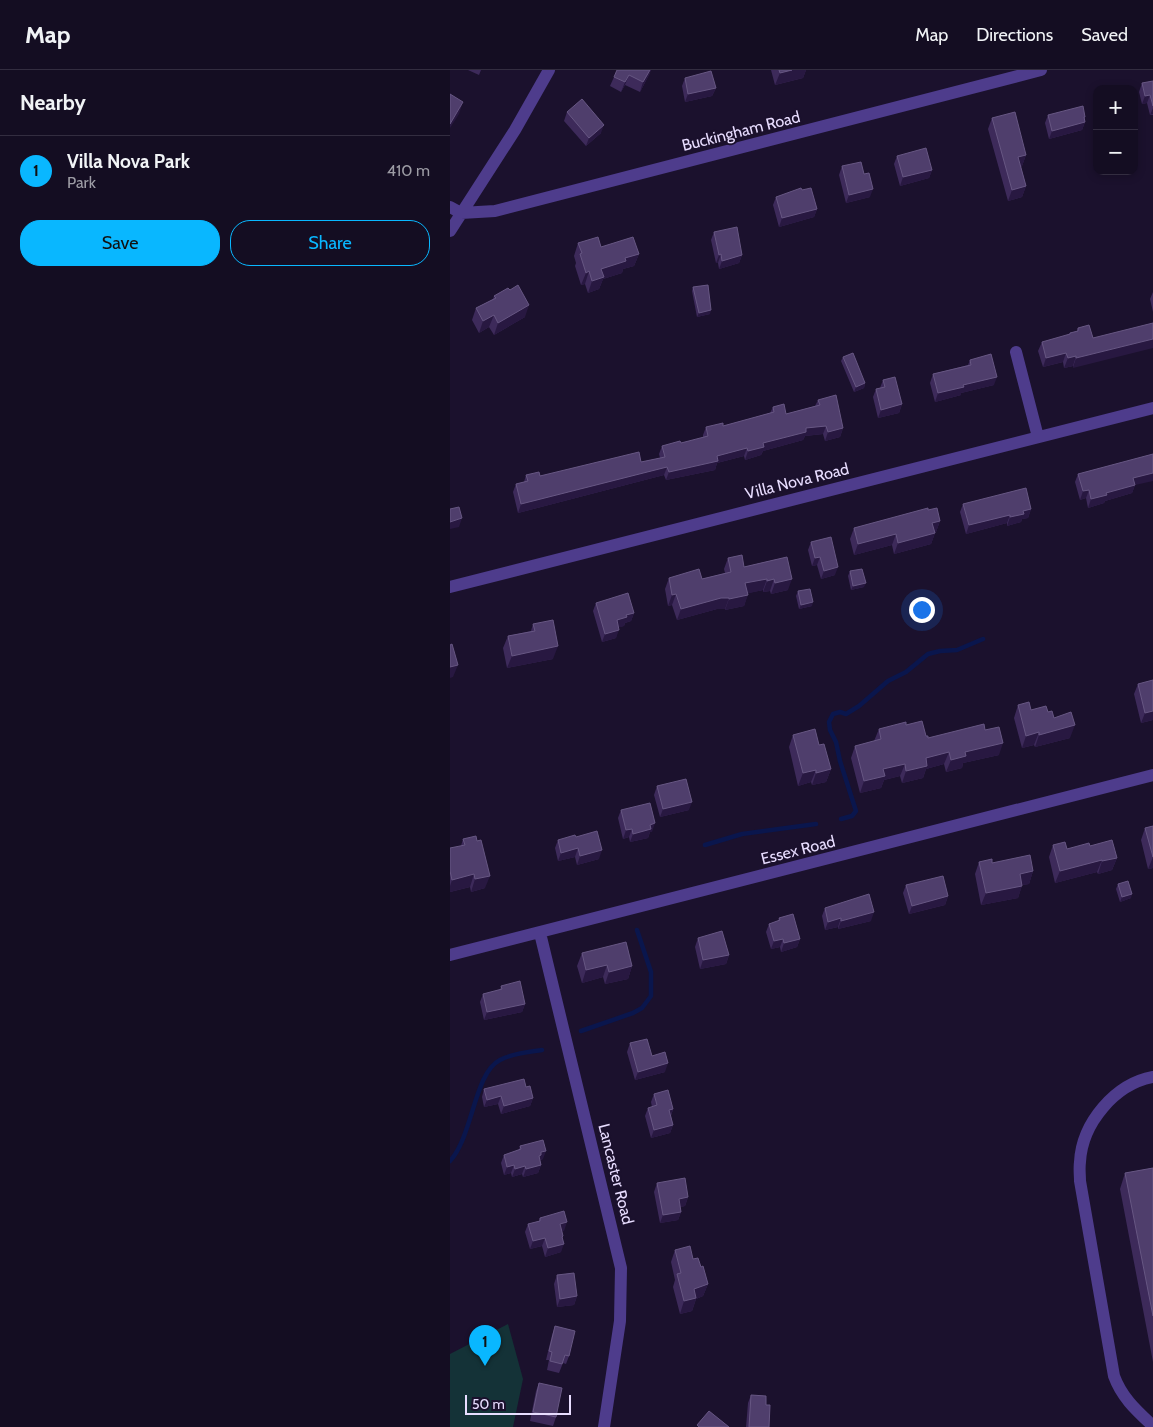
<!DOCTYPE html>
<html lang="en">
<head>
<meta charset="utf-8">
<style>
	:root { --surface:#140d22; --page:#211b2f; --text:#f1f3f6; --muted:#9d9ca5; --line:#332d40; --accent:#09b7ff }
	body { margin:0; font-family:Cabin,sans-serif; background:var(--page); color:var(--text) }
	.controls { position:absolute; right:15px; top:15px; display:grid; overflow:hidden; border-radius:10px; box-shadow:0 2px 8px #0003 }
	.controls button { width:45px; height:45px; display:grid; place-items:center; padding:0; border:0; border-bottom:1px solid var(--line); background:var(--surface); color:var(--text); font:25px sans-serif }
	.scale { position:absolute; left:15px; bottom:12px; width:106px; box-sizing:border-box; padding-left:5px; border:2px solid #e8ddff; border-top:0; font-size:14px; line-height:18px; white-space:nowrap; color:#e8ddff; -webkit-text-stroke:4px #1b112d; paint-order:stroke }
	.you { position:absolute; left:471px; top:539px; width:18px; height:18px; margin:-12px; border:4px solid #fff; border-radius:50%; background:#1a73e8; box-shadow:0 0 0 8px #1a73e833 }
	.badge { display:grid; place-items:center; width:32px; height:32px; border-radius:50%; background:var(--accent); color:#111; font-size:16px; font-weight:700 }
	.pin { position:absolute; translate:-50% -41px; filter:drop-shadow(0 1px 2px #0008) }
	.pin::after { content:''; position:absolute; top:26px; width:18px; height:15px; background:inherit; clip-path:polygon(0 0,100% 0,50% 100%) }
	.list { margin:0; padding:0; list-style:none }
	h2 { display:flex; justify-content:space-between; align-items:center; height:65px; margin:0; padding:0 20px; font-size:21px }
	h2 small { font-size:16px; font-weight:400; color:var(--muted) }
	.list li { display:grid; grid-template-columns:32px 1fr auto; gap:15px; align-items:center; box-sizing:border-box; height:70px; padding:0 20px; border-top:1px solid var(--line) }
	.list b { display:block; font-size:19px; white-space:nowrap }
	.list p { margin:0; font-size:16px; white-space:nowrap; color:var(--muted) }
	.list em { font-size:16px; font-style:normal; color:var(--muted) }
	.actions { display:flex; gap:10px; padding:15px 20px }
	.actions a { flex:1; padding:11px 0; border:1px solid var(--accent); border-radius:20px; text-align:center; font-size:18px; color:var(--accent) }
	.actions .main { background:var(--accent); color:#111 }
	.map { position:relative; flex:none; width:703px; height:1357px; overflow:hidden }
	header { display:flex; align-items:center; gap:30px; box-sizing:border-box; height:70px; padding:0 25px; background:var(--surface); border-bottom:1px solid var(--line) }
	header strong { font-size:24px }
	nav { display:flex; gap:28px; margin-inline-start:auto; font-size:18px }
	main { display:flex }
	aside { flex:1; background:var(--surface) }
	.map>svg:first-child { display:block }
</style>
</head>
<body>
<header>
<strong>Map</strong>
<nav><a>Map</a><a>Directions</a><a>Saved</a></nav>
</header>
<main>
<aside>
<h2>Nearby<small></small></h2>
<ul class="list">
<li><span class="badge">1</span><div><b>Villa Nova Park</b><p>Park</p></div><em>410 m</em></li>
</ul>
<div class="actions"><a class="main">Save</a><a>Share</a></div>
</aside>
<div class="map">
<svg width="703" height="1357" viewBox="0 0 703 1357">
	<rect width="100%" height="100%" fill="#1b112d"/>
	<path fill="#143237" d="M58,1254L73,1309L63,1357H0V1284Z"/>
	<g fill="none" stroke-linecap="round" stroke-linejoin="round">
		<path stroke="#0a164d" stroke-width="4.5" d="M391,749L402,746L406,741L390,691L386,672L380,660L379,652L383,644L390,642L396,644L409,636L438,611L456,602L478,584L490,581L507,580L533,569
			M255,775L292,764L366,754
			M131,961L183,943L192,938L201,926V902L187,860
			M0,1091C23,1066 24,1003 50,990C63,983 79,982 92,980"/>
		<path stroke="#4e3c8c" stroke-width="12" d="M0,137L11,143L45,141L591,0
			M0,161L65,60L99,0
			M566,282L588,367
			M0,517L703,338
			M90,863L171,1198L170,1251L154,1357
			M0,885L703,705
			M703,1007C665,1014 632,1053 630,1092C629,1098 630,1105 630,1111L664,1306C672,1328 687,1341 703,1356"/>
	</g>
	<path fill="#3d2a5a" d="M18,0H31L29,5Z
		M321,0H356L353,8L325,15Z
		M200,3L190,22L175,15L171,22L160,16L164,7Z
		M235,8L266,18L262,26L235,32L232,16Z
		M703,11V46V45H700L697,33L692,34L689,22L692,13Z
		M117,42L151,63L136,76L114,51Z
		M598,45L635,47V52L632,60L599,69L595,53Z
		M542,48L576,85L572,96L571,97L576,116L572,127L558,131L538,59Z
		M447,86L482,100L479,108L450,116L444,94Z
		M392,96L420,127L396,133L389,105Z
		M352,120L367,139L364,147L329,157L323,135L326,127Z
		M264,162L292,185L289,193L269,199L268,193H266L261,170Z
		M128,173L151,177L189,184L184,196L173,199L172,203L153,209L149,219L138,223L135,214L131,215L125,196L126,193L124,186Z
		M243,217L260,244L247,247L242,221Z
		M703,222V242L700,229Z
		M44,226L75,247L44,265L39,257L29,263L22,250L26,238L43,229Z
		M639,255L623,298V296L614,298L613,292L593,297L588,281L592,272L619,265L620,263L627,261L628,258Z
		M393,287L415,313L414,318L404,322L391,291Z
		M520,290L544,315L511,323V325L485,332L480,313L483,304L518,295Z
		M433,310L452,334L449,343L428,348L423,327L426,319L430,318Z
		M368,330L393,358L390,367L375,371L373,364L355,366L353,370L313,381L311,385L295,390L294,386L267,393L265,400L216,410L214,405L68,443L63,422L66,414L74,412L76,405L90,406L191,392L210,388L209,384L212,376L231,373L253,368V365L256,357L273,356L320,343L323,337L336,344L365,336Z
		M628,404L685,415L682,423L655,431L654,433L638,438L636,428L630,430L625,412Z
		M513,434L581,439L578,448L572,449L571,452L557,456V453L516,464L510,442Z
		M478,440L490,451L486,462L485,463L481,474L444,484L442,475L404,485L400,469L404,458Z
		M361,472L385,505L371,509L367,495L362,496L358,480Z
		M337,487L338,520L321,524L320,521L313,522V520L298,523L294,536L275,540V539H267L227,550L222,535L218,536L215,519L219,508L252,509L275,503L274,499L278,488L294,497Z
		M400,501L414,517L401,520L398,506Z
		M348,521L362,536L349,539L346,526Z
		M146,533L184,543L181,551L175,553L174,556L168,557L166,568L152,572L143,541Z
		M83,554L103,589L57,598L53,578L58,566L81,561Z
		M688,614L703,650L691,653L684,624Z
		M568,635L581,640L598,642L604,648L620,668L585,677L584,675L572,678L564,648Z
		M456,655L478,668L535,660L549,685L513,693L512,698L496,702L494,694L476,699L473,708L452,713L450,706L434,710L431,718L410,723L401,688L405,676L424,671L429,659Z
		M343,665L369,675L381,699L376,712L362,715L361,712L348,716L339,677Z
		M207,716L239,740L210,747L204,725Z
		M171,740L202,762H200L198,768L180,772L179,767L173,769L168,748Z
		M703,756V798L698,799L691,770L695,758Z
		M126,767L149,789L127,795L125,787L108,791L105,778L108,770Z
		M13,769L35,818L21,822L20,817L0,822V778L11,776Z
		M603,775L617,779L640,776L667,788L662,800L648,804L647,802L605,813L599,787Z
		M529,792L542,793L583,801L579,814L572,815L568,828L531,835L525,804Z
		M668,814L681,828L670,832L666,819Z
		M456,815L498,826L495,835L459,844L453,823Z
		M375,838L421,851L388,859V857L375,860L372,846Z
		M329,848L350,869L347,877L331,882L330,877L321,879L316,862L319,854L328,851Z
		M248,868L279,885L276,894L250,899L245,877Z
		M132,883L182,896L178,909L155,914L153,907L132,913L127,896Z
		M51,916L75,934L72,942L34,950L30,932L33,924L50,920Z
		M180,973L202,986L215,1002L185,1010L177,982Z
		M76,1017L83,1028L80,1036L51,1044L48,1034L34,1037L32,1027L34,1019Z
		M204,1024L223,1039L221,1046L223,1055L220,1063L201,1068L195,1046L198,1038L202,1037L201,1032Z
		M70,1076L93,1089L90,1090L91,1095L88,1103L73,1107L72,1104L62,1107L61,1103L54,1105L51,1093L54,1085L69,1080Z
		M703,1098V1292L670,1119L675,1103Z
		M207,1113L238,1127L235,1136L230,1137L231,1142L228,1150L210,1153L204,1122Z
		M90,1148L114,1161H112L113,1166L111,1182L95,1187L92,1176L80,1179L75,1162L78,1154L89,1151Z
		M225,1180L243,1189L251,1197L258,1214L253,1226L246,1229L242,1241L230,1244L223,1217L225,1210L221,1192Z
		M107,1205L127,1226L124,1235L107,1237L104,1214Z
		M105,1256L119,1286L116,1294L113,1293L109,1303L97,1300L99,1290H96L102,1265Z
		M89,1313L106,1347L103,1356L80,1351L86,1321Z
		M301,1325L316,1335L319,1357H296L298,1333Z"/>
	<path fill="#281841" d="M200,0H201L200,3L190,22L193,12Z
		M342,0H356L353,8L325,15L330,3Z
		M179,5L175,15L171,22L175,12Z
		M266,18L262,26L235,32L238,24Z
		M700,25L697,33L692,34L695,26Z
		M13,32L9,44L0,58V54Z
		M703,38V44L700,45Z
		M634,47H635L633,52H635L632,60L599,69L602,61Z
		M154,55L151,63L136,76L139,68Z
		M576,85L572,96L564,98L568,87Z
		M482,100L479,108L450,116L453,107Z
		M576,116L572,127L558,131L562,120Z
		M423,119L420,127L396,133L399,125Z
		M367,139L364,147L329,157L332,148Z
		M189,184L184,196L173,199L172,203L153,209L149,219L138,223L142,211L151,199L175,188Z
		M271,184L268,193H266L269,185Z
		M292,185L289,193L269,199L272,191Z
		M139,201L135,214L131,215L136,203Z
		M79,235L75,247L44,265L48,253Z
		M261,240L260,244L247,247L249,243Z
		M44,245L39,257L29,263L33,251Z
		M703,269V278L623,298L626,288Z
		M616,283L613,292L593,297L596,288Z
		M626,286L623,296L614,298L618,288Z
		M547,307L544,315L511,323V325L485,332L488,323L513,315Z
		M415,313L414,318L404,322L406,317Z
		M452,334L449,343L428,348L431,340Z
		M376,356L373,364L355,366L353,370L313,381L311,385L295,390L298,381L313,373L356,358Z
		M393,358L390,367L375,371L378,362Z
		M297,378L294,386L267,393L265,400L216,410L219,402L267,386Z
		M217,397L214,405L68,443L71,434Z
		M703,403V411L685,415L682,423L655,431L654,433L638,438L641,429L656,423L683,408Z
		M639,420L636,428L630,430L633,421Z
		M581,439L578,448L572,449L571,452L557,456L560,447L573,441Z
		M560,445L557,453L516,464L519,455Z
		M12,448L9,457L0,459V452Z
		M490,451L486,462L478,465L482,453Z
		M485,463L481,474L444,484L448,473Z
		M446,464L442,475L404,485L408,474Z
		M370,487L367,495L362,496L365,488Z
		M388,497L385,505L371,509L374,501Z
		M317,509L313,520L291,525L295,513Z
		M324,509L320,521L313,522L317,511Z
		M342,509L338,520L321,524L325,513Z
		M416,513L414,517L401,520L403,516Z
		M226,524L222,535L218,536L222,525Z
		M298,525L294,536L275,540L279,529Z
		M271,528H279L275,539H267L227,550L231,539Z
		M363,532L362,536L349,539L351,535Z
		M184,543L181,551L175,553L174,556L164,559L167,550L176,545Z
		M169,560L166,568L152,572L155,564Z
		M108,576L103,589L57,598L62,586Z
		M8,595L3,607L0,608V597Z
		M703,641V650L691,653L695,643Z
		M625,655L620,668L585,677L589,665Z
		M589,662L584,675L572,678L576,666Z
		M553,673L549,685L513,693L512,698L496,702L501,690L515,682Z
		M499,682L494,694L476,699L473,708L452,713L456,701L476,688Z
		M455,694L450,706L434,710L431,718L410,723L414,711L433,699Z
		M381,699L376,712L362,715L366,703Z
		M366,700L361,712L348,716L353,703Z
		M242,732L239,740L210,747L213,739Z
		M205,753L202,762H200L198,768L180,772L183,764L200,755Z
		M182,759L179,767L173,769L176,760Z
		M128,778L125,787L108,791L111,783Z
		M152,780L149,789L127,795L130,786Z
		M703,787V798L698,799Z
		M667,788L662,800L648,804L652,791Z
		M652,790L647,802L605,813L610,801Z
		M583,801L579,814L565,816L570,804Z
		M24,804L20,817L0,822V816L2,810Z
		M40,806L35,818L21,822L25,809Z
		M572,816L568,828L531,835L536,823Z
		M682,824L681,828L670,832L672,827Z
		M498,826L495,835L459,844L462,836Z
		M424,842L421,851L388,859L391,851Z
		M391,848L388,857L375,860L378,852Z
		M333,869L330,877L321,879L324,871Z
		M350,869L347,877L331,882L334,873Z
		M279,885L276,894L250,899L253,890Z
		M157,895L153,907L132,913L136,900Z
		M182,896L178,909L155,914L159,902Z
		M75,934L72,942L34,950L37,942Z
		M218,993L215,1002L185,1010L188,1002Z
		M51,1026L48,1034L34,1037L37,1030Z
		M83,1028L80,1036L51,1044L54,1036Z
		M223,1039L220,1047L219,1040Z
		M223,1055L220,1063L201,1068L204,1060Z
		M96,1081L93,1089L90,1090L86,1094L91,1082Z
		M64,1095L61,1103L54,1105L57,1097Z
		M91,1095L88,1103L73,1107L76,1099Z
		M75,1096L72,1104L62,1107L65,1099Z
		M238,1127L235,1136L226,1138L229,1129Z
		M231,1142L228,1150L210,1153L213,1145Z
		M117,1152L114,1161L107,1163L110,1154Z
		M95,1168L92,1176L80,1179L83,1171Z
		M114,1174L111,1182L95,1187L98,1178Z
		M258,1214L253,1226L246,1229L242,1241L230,1244L234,1231L244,1219Z
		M127,1226L124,1235L107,1237L110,1229Z"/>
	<path fill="#4f3e6c" stroke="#675783" d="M167,0H200L193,12L179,5L175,12L164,7Z
		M329,0H342L330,3Z
		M261,1L266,18L238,24L235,8Z
		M703,11V36L700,25L695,26L692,13Z
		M0,24L13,32L0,54Z
		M132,29L154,55L139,68L117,42Z
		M633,36L635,47H634L635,52L602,61L598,45Z
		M565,42L576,85L568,87L576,116L562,120L542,48Z
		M476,78L482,100L453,107L447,86Z
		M411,92L414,104L419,103L423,119L399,125L392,96Z
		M351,118L352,120L361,118L367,139L332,148L326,127Z
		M287,157L292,185L272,191L271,184L269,185L264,162Z
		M148,167L151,177L183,167L189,184L175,188L176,191L151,199L154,207L142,211L139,201L136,203L130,184L132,183L128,173Z
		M68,215L79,235L48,253L44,245L33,251L26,238L46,228L44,226L58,218L60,220Z
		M258,215L261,240L249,243L243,217Z
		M703,253V269L626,288V286L618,288L616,283L596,288L592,272L620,264V263L628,261V258L639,255L643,268Z
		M403,283L415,313L406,317L393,287Z
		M541,284L547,307L513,315L514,317L488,323L483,304L521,295L520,290Z
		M445,307L452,334L431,340L426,319L435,317L433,310Z
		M386,325L393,358L378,362L376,356L356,358V362L313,373L314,377L298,381L297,378L267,386L268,391L219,402L217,397L71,434L66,414L78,411L76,405L89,402L90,406L189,382L191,392L215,387L212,376L230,371L231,373L258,366L256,357L273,353V356L324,342L323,337L334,334L336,344L370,335L368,330Z
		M703,384V403L683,408L685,415L656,423L657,425L641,429L639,420L633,421L628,404Z
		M576,418L581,439L573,441L574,444L560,447V445L519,455L513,434Z
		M9,437L12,448L0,452V439Z
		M478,438V440L487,438L490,451L482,453L485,463L448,473L446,464L408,474L404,458Z
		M381,467L388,497L374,501L370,487L365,488L361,472Z
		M292,485L294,497L337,487L342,509L325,513L324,509L317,511V509L295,513L298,525L279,529V528H271L231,539L226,524L222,525L219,508L249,499L252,509L281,502L278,488Z
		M412,499L416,513L403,516L400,501Z
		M360,519L363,532L351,535L348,521Z
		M178,523L184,543L176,545L177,547L167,550L169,560L155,564L146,533Z
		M103,550L108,576L62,586L58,566L85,561L83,554Z
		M2,574L8,595L0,597V575Z
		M703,610V641L695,643L688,614Z
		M579,632L581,640L596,636L598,642L602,641L604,648L621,642L625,655L589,665V662L576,666L568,635Z
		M472,651L476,666H478V668L534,654L535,660L549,657L553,673L515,682L516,686L501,690L499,682L476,688L477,696L456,701L455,694L433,699L435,706L414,711L405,676L431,669L429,659L456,652V655Z
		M365,659L369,675L374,674L381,699L366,703V700L353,703L343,665Z
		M236,709L242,732L213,739L207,716Z
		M200,733L205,753L200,755L201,759L183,764L182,759L176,760L171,740Z
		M703,756V787L695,758Z
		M147,761L152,780L130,786L128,778L111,783L108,770L125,765L126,767Z
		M26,766L27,771L31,770L40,806L25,809L24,804L2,810L0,801V778L15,775L13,769Z
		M662,770L667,788L652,791V790L610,801L603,775L615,772L617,779L639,773L640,776Z
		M580,785L583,801L570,804L572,816L536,823L529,792L542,789V793Z
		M493,806L498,826L462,836L456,815Z
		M678,811L682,824L672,827L668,814Z
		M419,824L424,842L391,851V848L378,852L375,838Z
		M343,844L350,869L334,873L333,869L324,871L319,854L330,850L329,848Z
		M272,861L279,885L253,890L248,868Z
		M176,872L182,896L159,902L157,895L136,900L132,883Z
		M70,911L75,934L37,942L33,924L52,919L51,916Z
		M197,969L202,986L215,982L218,993L188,1002L180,973Z
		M74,1009L76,1017L80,1016L83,1028L54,1036L51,1026L37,1030L34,1019Z
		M218,1020L223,1039L219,1040L223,1055L204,1060L198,1038L207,1035L204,1024Z
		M93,1070L96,1081L91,1082V1085L89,1086L91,1095L76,1099L75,1096L65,1099L64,1095L57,1097L54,1085L71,1079L70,1076Z
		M703,1098V1246L675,1103Z
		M235,1108L238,1127L229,1129L231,1142L213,1145L207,1113Z
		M114,1141L117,1152L110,1154L113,1166L112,1167L114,1174L98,1178L95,1168L83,1171L78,1154L90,1151V1148Z
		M240,1176L243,1189L248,1188L251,1197L253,1196L258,1214L244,1219L246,1228L234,1231L227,1204L231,1203L225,1180Z
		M124,1203L127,1226L110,1229L107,1205Z
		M105,1256L125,1261L119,1286L115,1285L112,1294L100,1291L102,1282L99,1281Z
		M89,1313L112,1318L106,1347L83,1342Z
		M301,1325L316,1326V1335H320L319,1357H299Z
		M259,1341L279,1357H249L247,1355Z"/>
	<g text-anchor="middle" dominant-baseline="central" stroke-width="4" stroke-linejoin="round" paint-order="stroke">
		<g font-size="16" fill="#e8ddff" stroke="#1b112d">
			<text transform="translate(291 61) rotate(-14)">Buckingham Road</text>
			<text transform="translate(347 411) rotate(-14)">Villa Nova Road</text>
			<text transform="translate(348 780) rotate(-14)">Essex Road</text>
			<text transform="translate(166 1104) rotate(76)">Lancaster Road</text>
		</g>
	</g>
</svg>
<div class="controls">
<button>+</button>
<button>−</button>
</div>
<div class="scale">50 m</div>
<div class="you"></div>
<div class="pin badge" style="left:35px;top:1296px">1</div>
</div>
</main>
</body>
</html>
